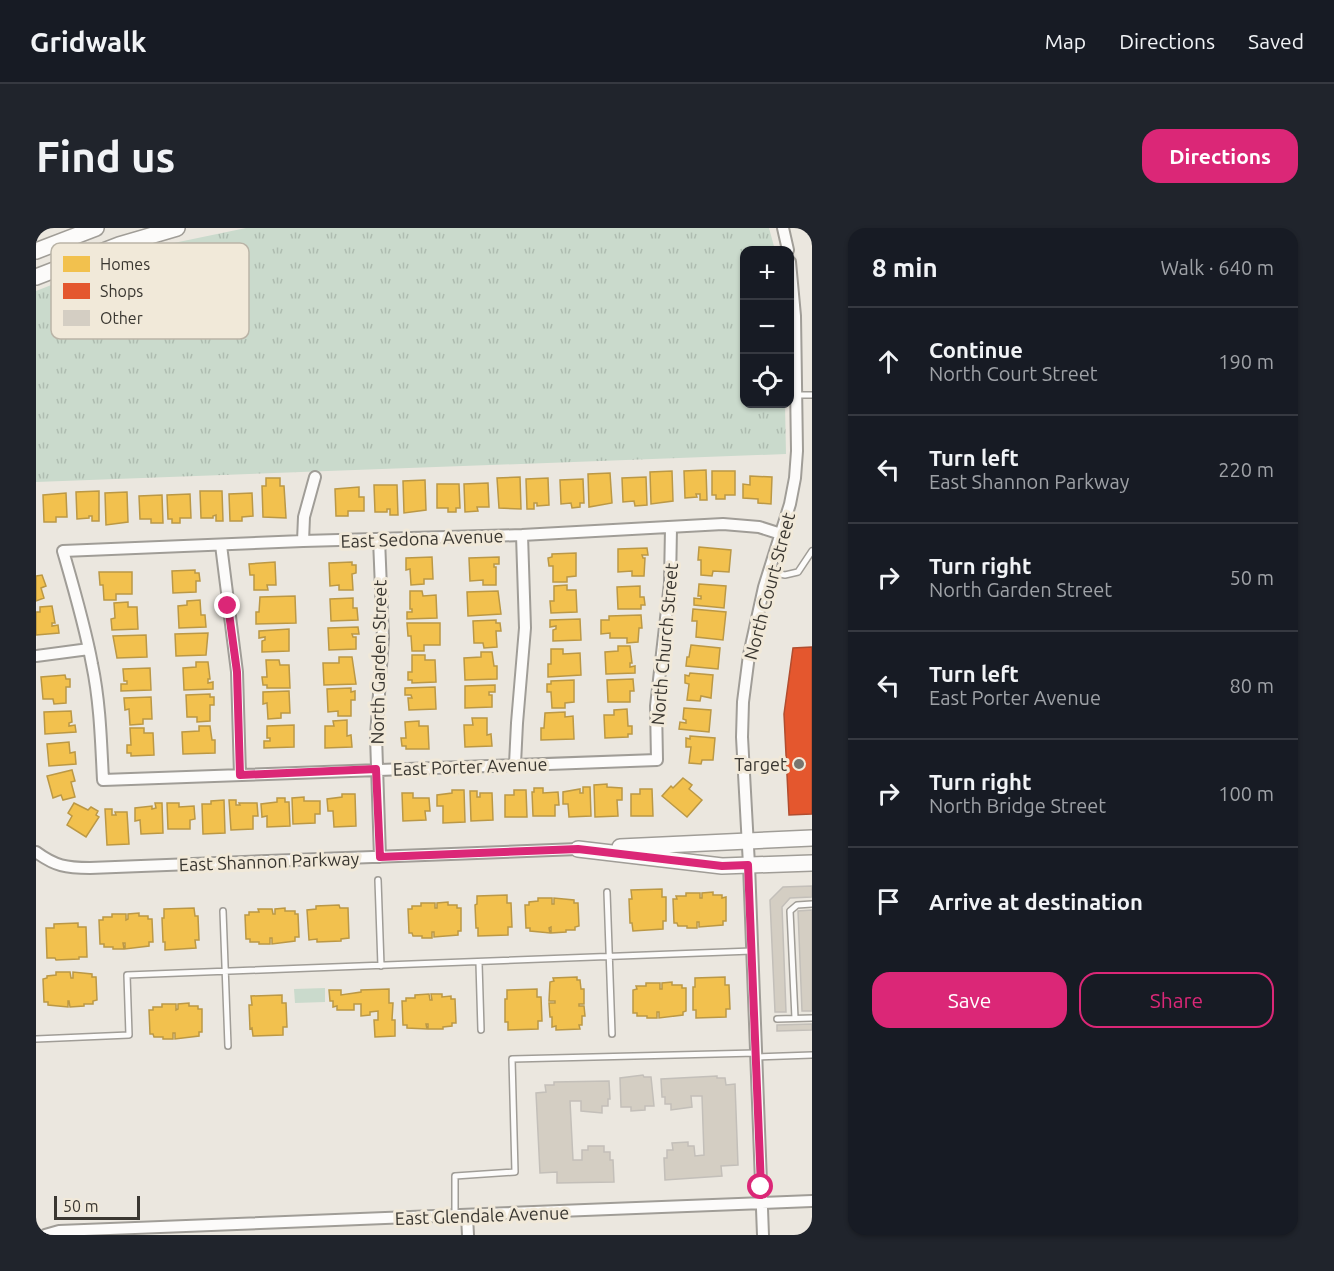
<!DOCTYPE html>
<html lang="en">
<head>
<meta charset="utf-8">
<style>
	:root { --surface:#171b24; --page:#20242c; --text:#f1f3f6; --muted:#9ea1a6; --line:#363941; --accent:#db2777 }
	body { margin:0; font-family:Ubuntu,sans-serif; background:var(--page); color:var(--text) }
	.controls { position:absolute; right:18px; top:18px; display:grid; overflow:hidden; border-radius:12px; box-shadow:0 2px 4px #0004 }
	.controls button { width:54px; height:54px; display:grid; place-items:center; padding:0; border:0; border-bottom:2px solid var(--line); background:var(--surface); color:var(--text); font:30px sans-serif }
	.scale { position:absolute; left:18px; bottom:15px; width:86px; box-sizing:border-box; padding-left:6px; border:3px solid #3a3731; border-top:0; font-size:16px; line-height:21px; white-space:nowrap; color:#3a3731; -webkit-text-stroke:4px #f1e9d9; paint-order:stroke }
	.stop { position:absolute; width:18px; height:18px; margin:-14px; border:4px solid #db2777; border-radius:50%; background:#fff }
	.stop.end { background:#db2777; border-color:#fff; box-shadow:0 2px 6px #0008 }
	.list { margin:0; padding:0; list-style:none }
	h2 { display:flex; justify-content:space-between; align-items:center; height:78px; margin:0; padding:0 24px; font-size:26px }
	h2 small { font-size:20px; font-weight:400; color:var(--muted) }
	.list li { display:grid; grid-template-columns:39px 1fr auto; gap:18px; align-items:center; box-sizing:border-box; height:108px; padding:0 24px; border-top:2px solid var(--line) }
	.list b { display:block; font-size:22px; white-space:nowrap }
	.list p { margin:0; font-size:20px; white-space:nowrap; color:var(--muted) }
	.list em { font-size:20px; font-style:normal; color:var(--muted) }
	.actions { display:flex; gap:12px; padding:18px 24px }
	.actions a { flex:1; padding:14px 0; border:2px solid var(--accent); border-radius:18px; text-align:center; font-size:21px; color:var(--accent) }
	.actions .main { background:var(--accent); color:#fff }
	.icon { flex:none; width:33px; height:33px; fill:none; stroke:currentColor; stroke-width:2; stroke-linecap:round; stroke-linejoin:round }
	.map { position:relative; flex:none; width:776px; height:1007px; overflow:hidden; border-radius:18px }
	header { display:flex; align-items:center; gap:36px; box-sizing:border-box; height:84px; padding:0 30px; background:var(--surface); border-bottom:2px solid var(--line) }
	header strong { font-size:28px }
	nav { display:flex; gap:33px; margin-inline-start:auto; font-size:21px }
	.intro { display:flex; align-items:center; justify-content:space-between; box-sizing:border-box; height:144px; padding:0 36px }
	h1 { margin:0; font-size:42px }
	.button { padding:15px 27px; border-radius:18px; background:var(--accent); color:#fff; font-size:21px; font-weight:700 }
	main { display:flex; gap:36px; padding:0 36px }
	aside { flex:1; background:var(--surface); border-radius:18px; box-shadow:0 2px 4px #0004 }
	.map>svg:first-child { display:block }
</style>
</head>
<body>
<header>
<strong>Gridwalk</strong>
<nav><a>Map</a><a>Directions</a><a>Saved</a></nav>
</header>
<div class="intro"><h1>Find us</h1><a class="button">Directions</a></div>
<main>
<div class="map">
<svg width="776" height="1007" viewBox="0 0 776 1007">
	<defs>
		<pattern id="grass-tufts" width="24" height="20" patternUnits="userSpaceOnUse" patternTransform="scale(1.5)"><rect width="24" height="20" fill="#cadacc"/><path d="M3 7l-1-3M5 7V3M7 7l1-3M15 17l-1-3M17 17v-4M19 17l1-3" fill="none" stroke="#aebcb0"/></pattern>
	</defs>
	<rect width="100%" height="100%" fill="#ebe7df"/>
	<path fill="url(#grass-tufts)" d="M210,0H733L739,22H708V176H749L750,226L0,254V63L79,32L128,17Z"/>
	<path fill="#cadacc" d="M289,760V774L259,775L258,761Z"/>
	<path fill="#f2c14e" stroke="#bb9845" stroke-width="1.5" d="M670,242L671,272H664V266H660L661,269L649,270L648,243Z
		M636,243L637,273L615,276L614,244Z
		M676,243H699V267H689V271H680V267H676Z
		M574,245L576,275L553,279L552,246Z
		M714,248L736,249L735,276L722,275V271L707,270V256L714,257Z
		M484,249L485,281L463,280L461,250Z
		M610,249L611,277L599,278L598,273L587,274L586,250Z
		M230,250H244V258H248L250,290L227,289L226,258H230Z
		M512,250L513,277L501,278V275H498V281H491L490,251Z
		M547,251L548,275H544V279L536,280L535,275L525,276L524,252Z
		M389,252L390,282L368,285L367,253Z
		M452,255L453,279H441L442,283L429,284L428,256Z
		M401,256H423L424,280H420V284H412V280H401Z
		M338,257H361L362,287H354V281H351V284H339Z
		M323,259V269H328V283H312V288H300L299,261Z
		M63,263V293H56V288H53V290L41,291L40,264Z
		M164,263H186L187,293H180V287L177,288V290H165Z
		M91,264L92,294L70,297L69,265Z
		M30,265L31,289H20V294H8L7,267Z
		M216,265L217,288L206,289V293H194L193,266Z
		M154,266L155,290H144V295H136V291H132L131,267Z
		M126,267L127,295H115V291H104L103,268Z
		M663,319L695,322L693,344L677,343L676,348L665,347V332H662Z
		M611,320L612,327H606L607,330H609L608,348H596V343L582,344V321Z
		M540,325V348L531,349V354H517V338H513L512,330L516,329V326Z
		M396,329L397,351H388V356L375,357L374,341L370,342V330Z
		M463,329V336H458V339H460V357H447V352L434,353L433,330Z
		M239,334L240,357H231L232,362H218V347H214L213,336Z
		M316,334V337H320V345L316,346L317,362H303V357L294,358L293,335Z
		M159,342V345H163L164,353H160V364L137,365L136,343Z
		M63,344H96V366H80V372H68L67,357H64Z
		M6,347L10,358L5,360L8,370L0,373V348Z
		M663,356L690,358L688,380L658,377V370L665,371V368H662Z
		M531,357V362H540L541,384L515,385L514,373H518V358Z
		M604,358V369H608L609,377H605V381H582L581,359Z
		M374,363H386L387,368L400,367L401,390L371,391V384H376V381H374Z
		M462,363L465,386L432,388L431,364Z
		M259,368L260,395L220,396V384H223L224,369Z
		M317,370V380H321L322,392L295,393L294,371Z
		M164,372L165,387H169L170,399L143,400L142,378L151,377V373Z
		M92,374V379H101L102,401L76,402L75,391L79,390L78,375Z
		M16,378L19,395H16V398L22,397L23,405L0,407V384H4V379Z
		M657,381L690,384L687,412L660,409L661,393H656Z
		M605,387L606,400H603L602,414L591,415V410H574V405L565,406V392H573V388Z
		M544,391L545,412L517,413V402L520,401V398L514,399V392Z
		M460,392V395H464L465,403H460L461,419L448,420L447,415H438L437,393Z
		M371,395H404V417H388V423H376L375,408H372Z
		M322,399L323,406H316L317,409H320V421L293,422L292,400Z
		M253,401V423L226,424V413L229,412V409L223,410V403Z
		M172,405L170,427L140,428L139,406Z
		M110,407L111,429L81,430L77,408Z
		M655,417L684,420L682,441L650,438L651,429H653Z
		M582,418H594L596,435H594V439L599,438V445L570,446L569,424L582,423Z
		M515,421H527V426L544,425L545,447L512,449V436H515Z
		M445,424H456L458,438H461V451L429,452L428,430L445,429Z
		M376,427H389V432H399L400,454L376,455V452H372V444H376Z
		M303,429H316L320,456L288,457L287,435H303Z
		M230,432H243L244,437H253L254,460H231V457H227L226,449H231Z
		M160,434H172L174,451H172V455L177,454V461L148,462L147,440L160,439Z
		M114,440L115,462L85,463V456H91V453H88L87,441Z
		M654,445L677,447L675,470L665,468L664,473L651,472L653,456L649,455V447L653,448Z
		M29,447L30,451H34V459H30V475L18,476L17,471H7L5,449Z
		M597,451L598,463H594V474H572L571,452Z
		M538,452V474L529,475V480H516L515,464H511V456H515V453Z
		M459,457V464H453V467H456V479L429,480V458Z
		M399,459L400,481L373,482L372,470H376L375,467H369V460Z
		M315,460V464L319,463V472H315V488H302V483L292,484L291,461Z
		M253,463L254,485H245V490L232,491L231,475L227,476V464Z
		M174,466V469H178V477H174V493L161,494V489H151L150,467Z
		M115,469L116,491H107V496L94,497L93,481L89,482L88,470Z
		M648,480L675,482L673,504L643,501L644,494L650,495V492L647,491Z
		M591,481L592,498H596V506H592V509L569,510L568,487H578V482Z
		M35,483L36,494L33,495V498L39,497L40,504L9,506L8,484Z
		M529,484V489L537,488L538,511L505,512V500H508L509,485Z
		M436,490H451V507L455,506L456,518L429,519L428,497H437Z
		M311,492V508L315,507L316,519L289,520V498H298L297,493Z
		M383,493V498H392L393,521H370V518H366L365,510H370L369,494Z
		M258,497V519L228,520V513H234V510H231V498Z
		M163,498H174L176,512H179V525L147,526L146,504L163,503Z
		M94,500H108V505H117L118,527L95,528V525H91V517H95Z
		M654,508L679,510L677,532H666L665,536L653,535L655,519H650V510L654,511Z
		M33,514L34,525L39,524L40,536L13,538L11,516Z
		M36,542L39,553L35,554L39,569L27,572L25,567L17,570L11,548Z
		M647,550L656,557L653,561L666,572L651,589L626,568L635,558L637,560Z
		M571,556V559L586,560V572H581L582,588L559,589L558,557Z
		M547,559H554L555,588L533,589L532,576H527V564L544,561V565H547Z
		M498,560H507V565L522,564L523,577H519V588H497L496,564H498Z
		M604,561H616L617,588H595V566H604Z
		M416,562H428L429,594L407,595V578H401V567L416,565Z
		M478,562H490L491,589H469V567H478Z
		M434,563H441V569H444V565H456L457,592L435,593Z
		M366,565H377V570H393L394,583H389L390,592L367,593Z
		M306,566H319L320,598L298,599L297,583H292L291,571L306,569Z
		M268,569V573H284V586H279V595L257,596L256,570Z
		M241,570H249V574H253L254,598L231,599V588L226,589L225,576L241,574Z
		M188,572L189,605L167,606L166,576H175V573Z
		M193,572H200V577H204L203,575H221L222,588H217V601L195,602Z
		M38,575L52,582L55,579L62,583L60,587L63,589L50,609L31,597L36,588L32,585Z
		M119,575H126L127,605L105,606L104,592L99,593V580L116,578V581L120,580Z
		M131,575H143V579L158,578L159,591L154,592V601H132Z
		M69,581H76V587H80L79,584H91L93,616L71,617Z
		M626,661V669H630V693H627V701L597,703L596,695H594L593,671H596L595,662Z
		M677,664V667H686V670L690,669V693H687V697L663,699V694H661V700H651V698H642L641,695H638L637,671H641L640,668H650V665H664V670H666V665Z
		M471,667V675H475L476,699H472V707L442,708V700H440L439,677L441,676V668Z
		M502,670H516V676H518V670L538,672V675H542L543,698L539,699V702H530V704L515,705V699L513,700L514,705L494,703V700H490L489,677H493V674L502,673Z
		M412,674V677H421V680H425V703H422V707L398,709V704H396V710H386V708H377L376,705H373L372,681H376V678H385V675H399V680H401V675Z
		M303,677L304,680H312L313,710L305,711V713L281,714V711L273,712L271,682L280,681V678Z
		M158,680L159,688H162L163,712H159L160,720L129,722V714H127L126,690H128V681Z
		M249,680V683H259V686H262L263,709H259V713L236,716V710H234V716H223V714H214V711H210L209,687H213V684H223L222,681H236L237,686H239V681Z
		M103,685V688H112V691H116L117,714H113V718L89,721V715H87L88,721H77V719H68V716H64L63,692H67V689H76V686H90V692L92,691V686Z
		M42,695V699H50L51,729H43V731L20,732L19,730H11L10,700H18V696Z
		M20,744H34L35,750H37V744L56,746V749H60L61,772L57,773V776H48V778L34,779L33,773H32V779L12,777V774H8L7,751L11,750V748L20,747Z
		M541,749V752H544L545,761H548V776H543V778H548L549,788H546V797H543L544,801L520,802V798L516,799V789H514L513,775H519V773H513L514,754L518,753L517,750Z
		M689,749V757H693L694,781H690V789L660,790V782H657V759H659V750Z
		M636,754V757H646V760H650V783L647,784V787L623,790V784H621V790H611V788H601V785H597V762L601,761L600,758H610V755H624V761H626V755Z
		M353,761V775H357L356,792H359V808L339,809L338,792H342V783L334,784V787L325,788V776H318V782H301V778L297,779V773H294L293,762H305V767L325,764V762Z
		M501,761V769H505L506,793H502V801L472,802V794H469V771H471V762Z
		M393,766L394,772H396L395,766H406V769L415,768V771H419L420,795H416V798L407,799V801H392V796H390L391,801L371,800V797H367L366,773H370V770H379V767Z
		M246,767V775H250L251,799H247V807L217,808L216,800L214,801L213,777H216L215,768Z
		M153,775V778H162V781H166V804H163V808L139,811V805H137V811H127V809H118L117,806H114L113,782H117V779H126V776H140V782L142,781V776Z"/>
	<path fill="#e4572e" stroke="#b14d2f" stroke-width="1.5" d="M776,419V586L753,587L748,486L757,420Z"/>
	<path fill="#d4cec3" stroke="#c3bfb9" stroke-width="1.5" d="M776,658V669L754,670L746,679L750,784H739L734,672L747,659Z
		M776,682V783H766L762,683Z
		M776,796V802L741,803V797Z
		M607,847L608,849H615L618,878H609V882L595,883V879H585L584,850Z
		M681,848V850H689L690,857L699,856L702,937L685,938L686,948L629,952L628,930H631V922H637L636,915L652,914V918H658L659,928L668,927L666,868H655L656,879L635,882V876H629V869H626L625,851Z
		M573,853L574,871H572V878H566V885L545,883V873H534L537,932H546V922H552V918H568V924H574V932H577L578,954L521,955V944L504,945L500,865L510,864L509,857H518V854Z"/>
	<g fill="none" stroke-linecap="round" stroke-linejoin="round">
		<defs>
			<path id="lane" d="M761,167H776
				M733,344L749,347L762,344L776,323
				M342,652L345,738
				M571,664L576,806
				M187,683L192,818
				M443,735L445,802
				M759,790L754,683L761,677L776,676
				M741,791L776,790
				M0,811L93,807L91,747L716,723
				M720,829L776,827
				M419,988V948L479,944L476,831L720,825"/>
			<path id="street" d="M747,0L752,22
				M635,300L634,355L620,478L621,532L67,552C65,513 64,474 56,436C49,398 38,361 27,323L267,313L486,307L687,296L723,299L745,306
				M343,311L347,410L340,508L344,629
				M267,313L268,289L279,249
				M185,317L201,444L204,547
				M0,428L53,421
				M479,536L481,495L489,400L486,307
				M0,624C19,638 30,640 54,640L542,621
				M431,988L432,1007
				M9,1007L23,1003L776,973
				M727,1007L713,637L706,509L707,474L713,427L728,359L754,276L759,250L761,223L759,88L754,34"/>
			<path id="secondary" d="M0,23L60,0
				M0,49L83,17L141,0
				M584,619L776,610
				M542,621L686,638L776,635"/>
		</defs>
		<use href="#lane" stroke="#a09d97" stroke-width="8"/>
		<use href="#street" stroke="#a09d97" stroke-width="14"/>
		<use href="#secondary" stroke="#a09d97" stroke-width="18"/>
		<use href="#lane" stroke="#fcfbfa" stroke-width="5"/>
		<use href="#street" stroke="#fcfbfa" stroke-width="10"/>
		<use href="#secondary" stroke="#fcfbfa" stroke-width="15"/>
	</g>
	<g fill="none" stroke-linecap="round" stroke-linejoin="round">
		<path stroke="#db2777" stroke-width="8" d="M192,378L201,444L204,547L340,541L344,629L542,621L686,638L712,637L725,959"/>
	</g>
	<circle fill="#78756e" stroke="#f1e9d9" stroke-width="2" cx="763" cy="536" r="6"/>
	<g text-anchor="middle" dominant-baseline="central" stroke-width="6" stroke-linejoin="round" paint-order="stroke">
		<g font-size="18" fill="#3a3731" stroke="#f1e9d9">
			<text transform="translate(386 310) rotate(-2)">East Sedona Avenue</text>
			<text transform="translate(733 358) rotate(-75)">North Court Street</text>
			<text transform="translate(628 416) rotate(-85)">North Church Street</text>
			<text transform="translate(342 434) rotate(-89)">North Garden Street</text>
			<text transform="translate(434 538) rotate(-2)">East Porter Avenue</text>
			<text transform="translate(233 633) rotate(-2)">East Shannon Parkway</text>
			<text transform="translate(446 987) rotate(-2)">East Glendale Avenue</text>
		</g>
		<g font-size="18" fill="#3a3731" stroke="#f1e9d9" text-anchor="end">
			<text x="751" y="536">Target</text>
		</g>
	</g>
	<rect x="15" y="15" width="198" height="96" rx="9" fill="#f1e9d9" stroke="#bab4a7" stroke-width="1.5"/>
	<rect x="27" y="28" width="27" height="16" fill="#f2c14e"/>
	<rect x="27" y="55" width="27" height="16" fill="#e4572e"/>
	<rect x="27" y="82" width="27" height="16" fill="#d4cec3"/>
	<g font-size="16" fill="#3a3731">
		<text x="64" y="42">Homes</text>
		<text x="64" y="69">Shops</text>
		<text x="64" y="96">Other</text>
	</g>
</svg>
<div class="controls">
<button>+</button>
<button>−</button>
<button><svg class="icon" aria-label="locate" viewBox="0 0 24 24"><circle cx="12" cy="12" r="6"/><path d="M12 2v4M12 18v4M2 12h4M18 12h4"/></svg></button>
</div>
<div class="scale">50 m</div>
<div class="stop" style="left:725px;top:959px"></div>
<div class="stop end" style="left:192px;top:378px"></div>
</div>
<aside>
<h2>8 min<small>Walk · 640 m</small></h2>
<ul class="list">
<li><svg class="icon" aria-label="ahead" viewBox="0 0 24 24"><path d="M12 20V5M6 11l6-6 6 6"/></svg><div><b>Continue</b><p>North Court Street</p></div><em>190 m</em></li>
<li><svg class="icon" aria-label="left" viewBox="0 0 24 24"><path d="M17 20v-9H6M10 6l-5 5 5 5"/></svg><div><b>Turn left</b><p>East Shannon Parkway</p></div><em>220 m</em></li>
<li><svg class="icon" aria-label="right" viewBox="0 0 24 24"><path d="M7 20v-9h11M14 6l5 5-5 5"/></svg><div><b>Turn right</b><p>North Garden Street</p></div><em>50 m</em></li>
<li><svg class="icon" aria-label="left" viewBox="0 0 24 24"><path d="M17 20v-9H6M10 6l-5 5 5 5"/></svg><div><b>Turn left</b><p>East Porter Avenue</p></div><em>80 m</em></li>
<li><svg class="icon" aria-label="right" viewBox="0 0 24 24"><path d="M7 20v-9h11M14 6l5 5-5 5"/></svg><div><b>Turn right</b><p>North Bridge Street</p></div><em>100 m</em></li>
<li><svg class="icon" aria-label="arrive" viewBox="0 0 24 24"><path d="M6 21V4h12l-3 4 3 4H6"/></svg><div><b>Arrive at destination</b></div></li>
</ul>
<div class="actions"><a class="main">Save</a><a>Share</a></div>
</aside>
</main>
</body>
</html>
